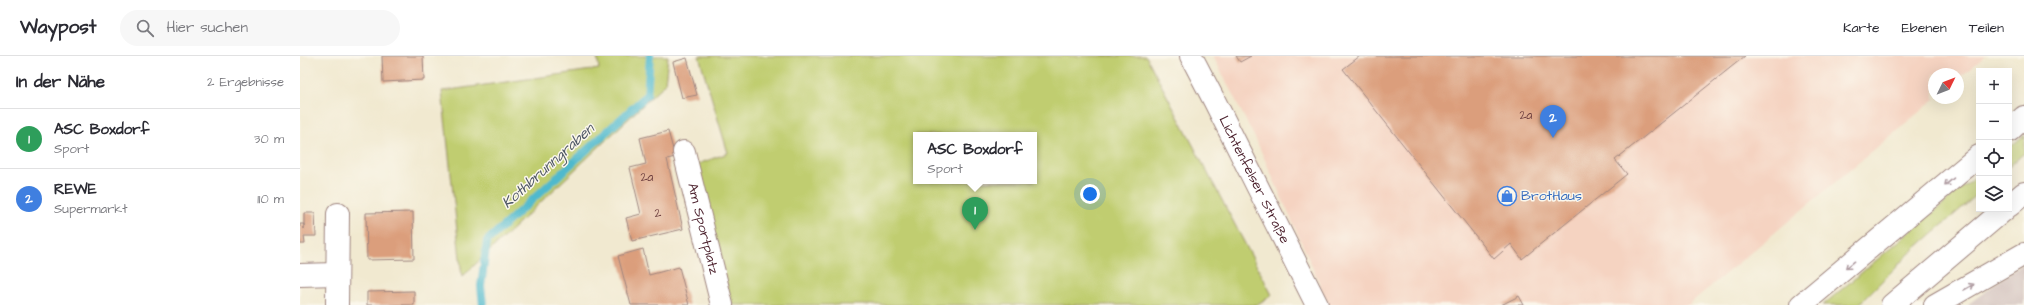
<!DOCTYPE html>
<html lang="de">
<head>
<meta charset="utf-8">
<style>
	:root { --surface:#fff; --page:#f7f7f7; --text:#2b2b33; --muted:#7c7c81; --line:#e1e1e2; --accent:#ea580c }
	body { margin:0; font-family:"Architects Daughter",sans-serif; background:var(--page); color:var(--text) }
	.controls { position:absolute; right:12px; top:12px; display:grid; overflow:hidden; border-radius:0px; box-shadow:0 4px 16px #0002 }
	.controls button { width:36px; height:36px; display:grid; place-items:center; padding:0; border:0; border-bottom:1px solid var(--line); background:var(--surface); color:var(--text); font:20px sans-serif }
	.compass { position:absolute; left:1628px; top:12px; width:36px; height:36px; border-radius:50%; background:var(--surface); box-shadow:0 4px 16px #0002; rotate:47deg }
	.you { position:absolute; left:790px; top:138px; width:14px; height:14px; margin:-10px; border:3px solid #fff; border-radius:50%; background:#1a73e8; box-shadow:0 0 0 6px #1a73e833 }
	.badge { display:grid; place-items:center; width:26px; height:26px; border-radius:50%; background:var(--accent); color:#fff; font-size:13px; font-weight:700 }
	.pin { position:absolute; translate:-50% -33px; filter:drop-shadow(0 1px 2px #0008) }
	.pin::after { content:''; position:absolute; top:21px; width:14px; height:12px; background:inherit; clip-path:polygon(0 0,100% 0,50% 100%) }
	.popup { position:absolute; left:613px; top:76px; width:124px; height:52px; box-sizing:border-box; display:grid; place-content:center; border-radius:0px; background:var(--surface); filter:drop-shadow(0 1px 3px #0005); font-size:13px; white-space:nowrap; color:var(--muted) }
	.popup b { font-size:15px; color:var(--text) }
	.popup::after { content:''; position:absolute; left:50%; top:100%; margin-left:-8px; border:8px solid transparent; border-top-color:var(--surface) }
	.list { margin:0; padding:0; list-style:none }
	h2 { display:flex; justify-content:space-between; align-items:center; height:52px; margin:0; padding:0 16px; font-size:17px }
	h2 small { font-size:13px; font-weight:400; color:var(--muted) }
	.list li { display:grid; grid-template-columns:26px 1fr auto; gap:12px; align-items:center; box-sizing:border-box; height:60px; padding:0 16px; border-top:1px solid var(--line) }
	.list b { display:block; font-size:15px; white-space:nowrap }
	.list p { margin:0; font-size:13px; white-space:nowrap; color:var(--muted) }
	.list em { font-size:13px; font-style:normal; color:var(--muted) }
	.icon { flex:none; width:22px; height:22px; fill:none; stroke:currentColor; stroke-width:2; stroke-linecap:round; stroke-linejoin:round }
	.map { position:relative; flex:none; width:1724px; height:249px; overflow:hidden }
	header { display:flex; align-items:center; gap:24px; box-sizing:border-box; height:56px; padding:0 20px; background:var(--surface); border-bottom:1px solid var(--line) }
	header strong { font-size:19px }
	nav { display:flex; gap:22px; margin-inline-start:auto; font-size:14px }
	.search { width:280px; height:36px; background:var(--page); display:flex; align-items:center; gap:10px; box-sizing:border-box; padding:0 14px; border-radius:22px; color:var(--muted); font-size:15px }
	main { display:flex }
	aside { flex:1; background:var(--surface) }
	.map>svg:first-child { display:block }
</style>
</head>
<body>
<header>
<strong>Waypost</strong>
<div class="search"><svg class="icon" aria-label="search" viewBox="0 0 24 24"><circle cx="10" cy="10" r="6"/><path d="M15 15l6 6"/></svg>Hier suchen</div>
<nav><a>Karte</a><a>Ebenen</a><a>Teilen</a></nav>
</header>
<main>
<aside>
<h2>In der Nähe<small>2 Ergebnisse</small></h2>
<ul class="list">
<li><span class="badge" style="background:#2e9e5b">1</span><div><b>ASC Boxdorf</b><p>Sport</p></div><em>30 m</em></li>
<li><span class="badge" style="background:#3f7fe0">2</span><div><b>REWE</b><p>Supermarkt</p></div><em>110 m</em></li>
</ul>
</aside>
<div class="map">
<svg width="1724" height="249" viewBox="0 0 1724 249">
	<rect width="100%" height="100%" fill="#fbf7ec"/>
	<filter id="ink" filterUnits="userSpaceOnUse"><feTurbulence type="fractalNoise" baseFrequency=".025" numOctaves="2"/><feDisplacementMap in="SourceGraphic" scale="8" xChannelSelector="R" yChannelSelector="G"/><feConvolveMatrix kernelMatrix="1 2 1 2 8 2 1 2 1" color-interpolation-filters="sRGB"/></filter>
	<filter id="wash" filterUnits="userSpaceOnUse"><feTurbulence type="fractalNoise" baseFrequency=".012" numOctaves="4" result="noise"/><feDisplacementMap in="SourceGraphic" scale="16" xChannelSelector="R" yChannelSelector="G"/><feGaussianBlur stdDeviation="0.9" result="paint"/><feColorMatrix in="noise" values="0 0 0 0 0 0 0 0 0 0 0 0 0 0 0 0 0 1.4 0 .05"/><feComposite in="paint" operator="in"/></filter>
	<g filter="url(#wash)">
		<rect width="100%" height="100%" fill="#f1e9d0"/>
		<path fill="#f5d3c1" d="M913,0H1685L1658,23V18H1634V42H1636L1388,249H1029L957,86Z"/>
		<path fill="#d1c0bc" d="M1724,207V249H1667Z"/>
		<path fill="#c0cd6f" stroke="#85764d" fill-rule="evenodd" d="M297,0H368L365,28L162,221L142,35L299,13Z
			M399,0H846L972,239L956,249H432L395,109L428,97ZM616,79H734V125H616Z
			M1724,79V97L1709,111V92Z
			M1679,118V137L1609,198L1558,249H1523Z"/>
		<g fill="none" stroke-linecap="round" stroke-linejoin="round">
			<path stroke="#50b9cd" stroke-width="8" d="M183,249L181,230L187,185L347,39L350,0"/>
		</g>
		<g id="blocks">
			<path fill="#db9e7b" d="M82,0H123L124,24L83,26Z
				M936,0H951L940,6Z
				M1060,0H1445L1315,104L1327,118L1222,203L1211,188L1194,203L1043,13Z
				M387,2L397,39L382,42L373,6Z
				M368,75L375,101L367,103L383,173L332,185L326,162L341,158L330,112L346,108L340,82Z
				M113,156L114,203L67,204L66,157Z
				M4,157H15L16,180H4L5,188H0V168H4V173Z
				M343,193L349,219L379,211L389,249H331L318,200Z
				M114,235V249H67V236Z
				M1219,240L1224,249H1201Z"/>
		</g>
	</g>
	<g filter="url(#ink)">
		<use href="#blocks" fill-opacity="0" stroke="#9e847e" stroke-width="1"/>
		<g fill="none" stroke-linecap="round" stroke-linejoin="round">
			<defs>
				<g id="minor">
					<path id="s1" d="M891,0L915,46L1017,249"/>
					<path id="s2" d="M384,96L422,249"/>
					<path d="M0,219L36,218"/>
					<path d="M37,249L38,158"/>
					<path d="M1635,249L1724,198"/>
				</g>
				<path id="major" d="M1709,75L1724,61
					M1709,150L1724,137
					M1501,249L1679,100
					M1592,249L1705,153"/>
			</defs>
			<use href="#minor" stroke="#9e847e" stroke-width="24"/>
			<use href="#major" stroke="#9e847e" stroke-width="24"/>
			<use href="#minor" stroke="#fff" stroke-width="22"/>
			<use href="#major" stroke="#fff" stroke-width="22"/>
		</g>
		<defs><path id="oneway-shaft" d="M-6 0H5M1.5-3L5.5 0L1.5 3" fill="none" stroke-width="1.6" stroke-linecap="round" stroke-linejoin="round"/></defs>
		<g stroke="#ae9aa0">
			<use href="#oneway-shaft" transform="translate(1649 126) rotate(139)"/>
			<use href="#oneway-shaft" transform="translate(1550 209) rotate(141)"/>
			<use href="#oneway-shaft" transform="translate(1669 231) rotate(-30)"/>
		</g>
	</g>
	<defs>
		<symbol id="shop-ring" viewBox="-11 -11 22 22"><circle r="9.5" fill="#fbf7ec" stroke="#3f7fe0" stroke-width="1.5"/><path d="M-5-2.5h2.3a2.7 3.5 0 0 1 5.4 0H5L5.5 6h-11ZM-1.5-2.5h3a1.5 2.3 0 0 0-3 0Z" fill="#3f7fe0"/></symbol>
	</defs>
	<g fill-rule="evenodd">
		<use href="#shop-ring" x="1196" y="129" width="22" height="22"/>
	</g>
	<g text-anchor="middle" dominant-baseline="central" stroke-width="3" stroke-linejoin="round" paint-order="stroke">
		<g font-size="12" fill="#6e3f3f">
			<text x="1226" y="59">2a</text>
			<text x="347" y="121">2a</text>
			<text x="358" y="157">2</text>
		</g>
		<g font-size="14" fill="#4a1f2b" stroke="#fbf7ec">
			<text stroke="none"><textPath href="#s1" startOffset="139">Lichtenfelser Straße</textPath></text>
			<text stroke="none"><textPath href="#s2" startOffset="79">Am Sportplatz</textPath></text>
		</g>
		<g font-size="14" fill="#366cbe" stroke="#fbf7ec" text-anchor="start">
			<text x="1221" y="140">BrotHaus</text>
		</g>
		<g font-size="15" font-style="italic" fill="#4c5564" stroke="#fbf7ec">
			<text transform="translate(248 110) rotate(-42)">Kothbrunngraben</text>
		</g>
	</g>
</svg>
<div class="controls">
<button>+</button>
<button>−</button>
<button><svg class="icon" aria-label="locate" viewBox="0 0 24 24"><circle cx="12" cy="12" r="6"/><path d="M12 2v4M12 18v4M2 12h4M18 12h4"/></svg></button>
<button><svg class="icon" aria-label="layers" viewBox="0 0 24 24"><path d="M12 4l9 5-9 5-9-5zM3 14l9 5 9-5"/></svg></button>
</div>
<svg class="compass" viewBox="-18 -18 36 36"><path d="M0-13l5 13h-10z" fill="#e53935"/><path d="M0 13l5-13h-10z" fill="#7c7c81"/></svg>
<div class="you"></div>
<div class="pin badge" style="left:675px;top:174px;background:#2e9e5b">1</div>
<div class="popup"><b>ASC Boxdorf</b>Sport</div>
<div class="pin badge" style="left:1253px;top:82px;background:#3f7fe0">2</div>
</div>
</main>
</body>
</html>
